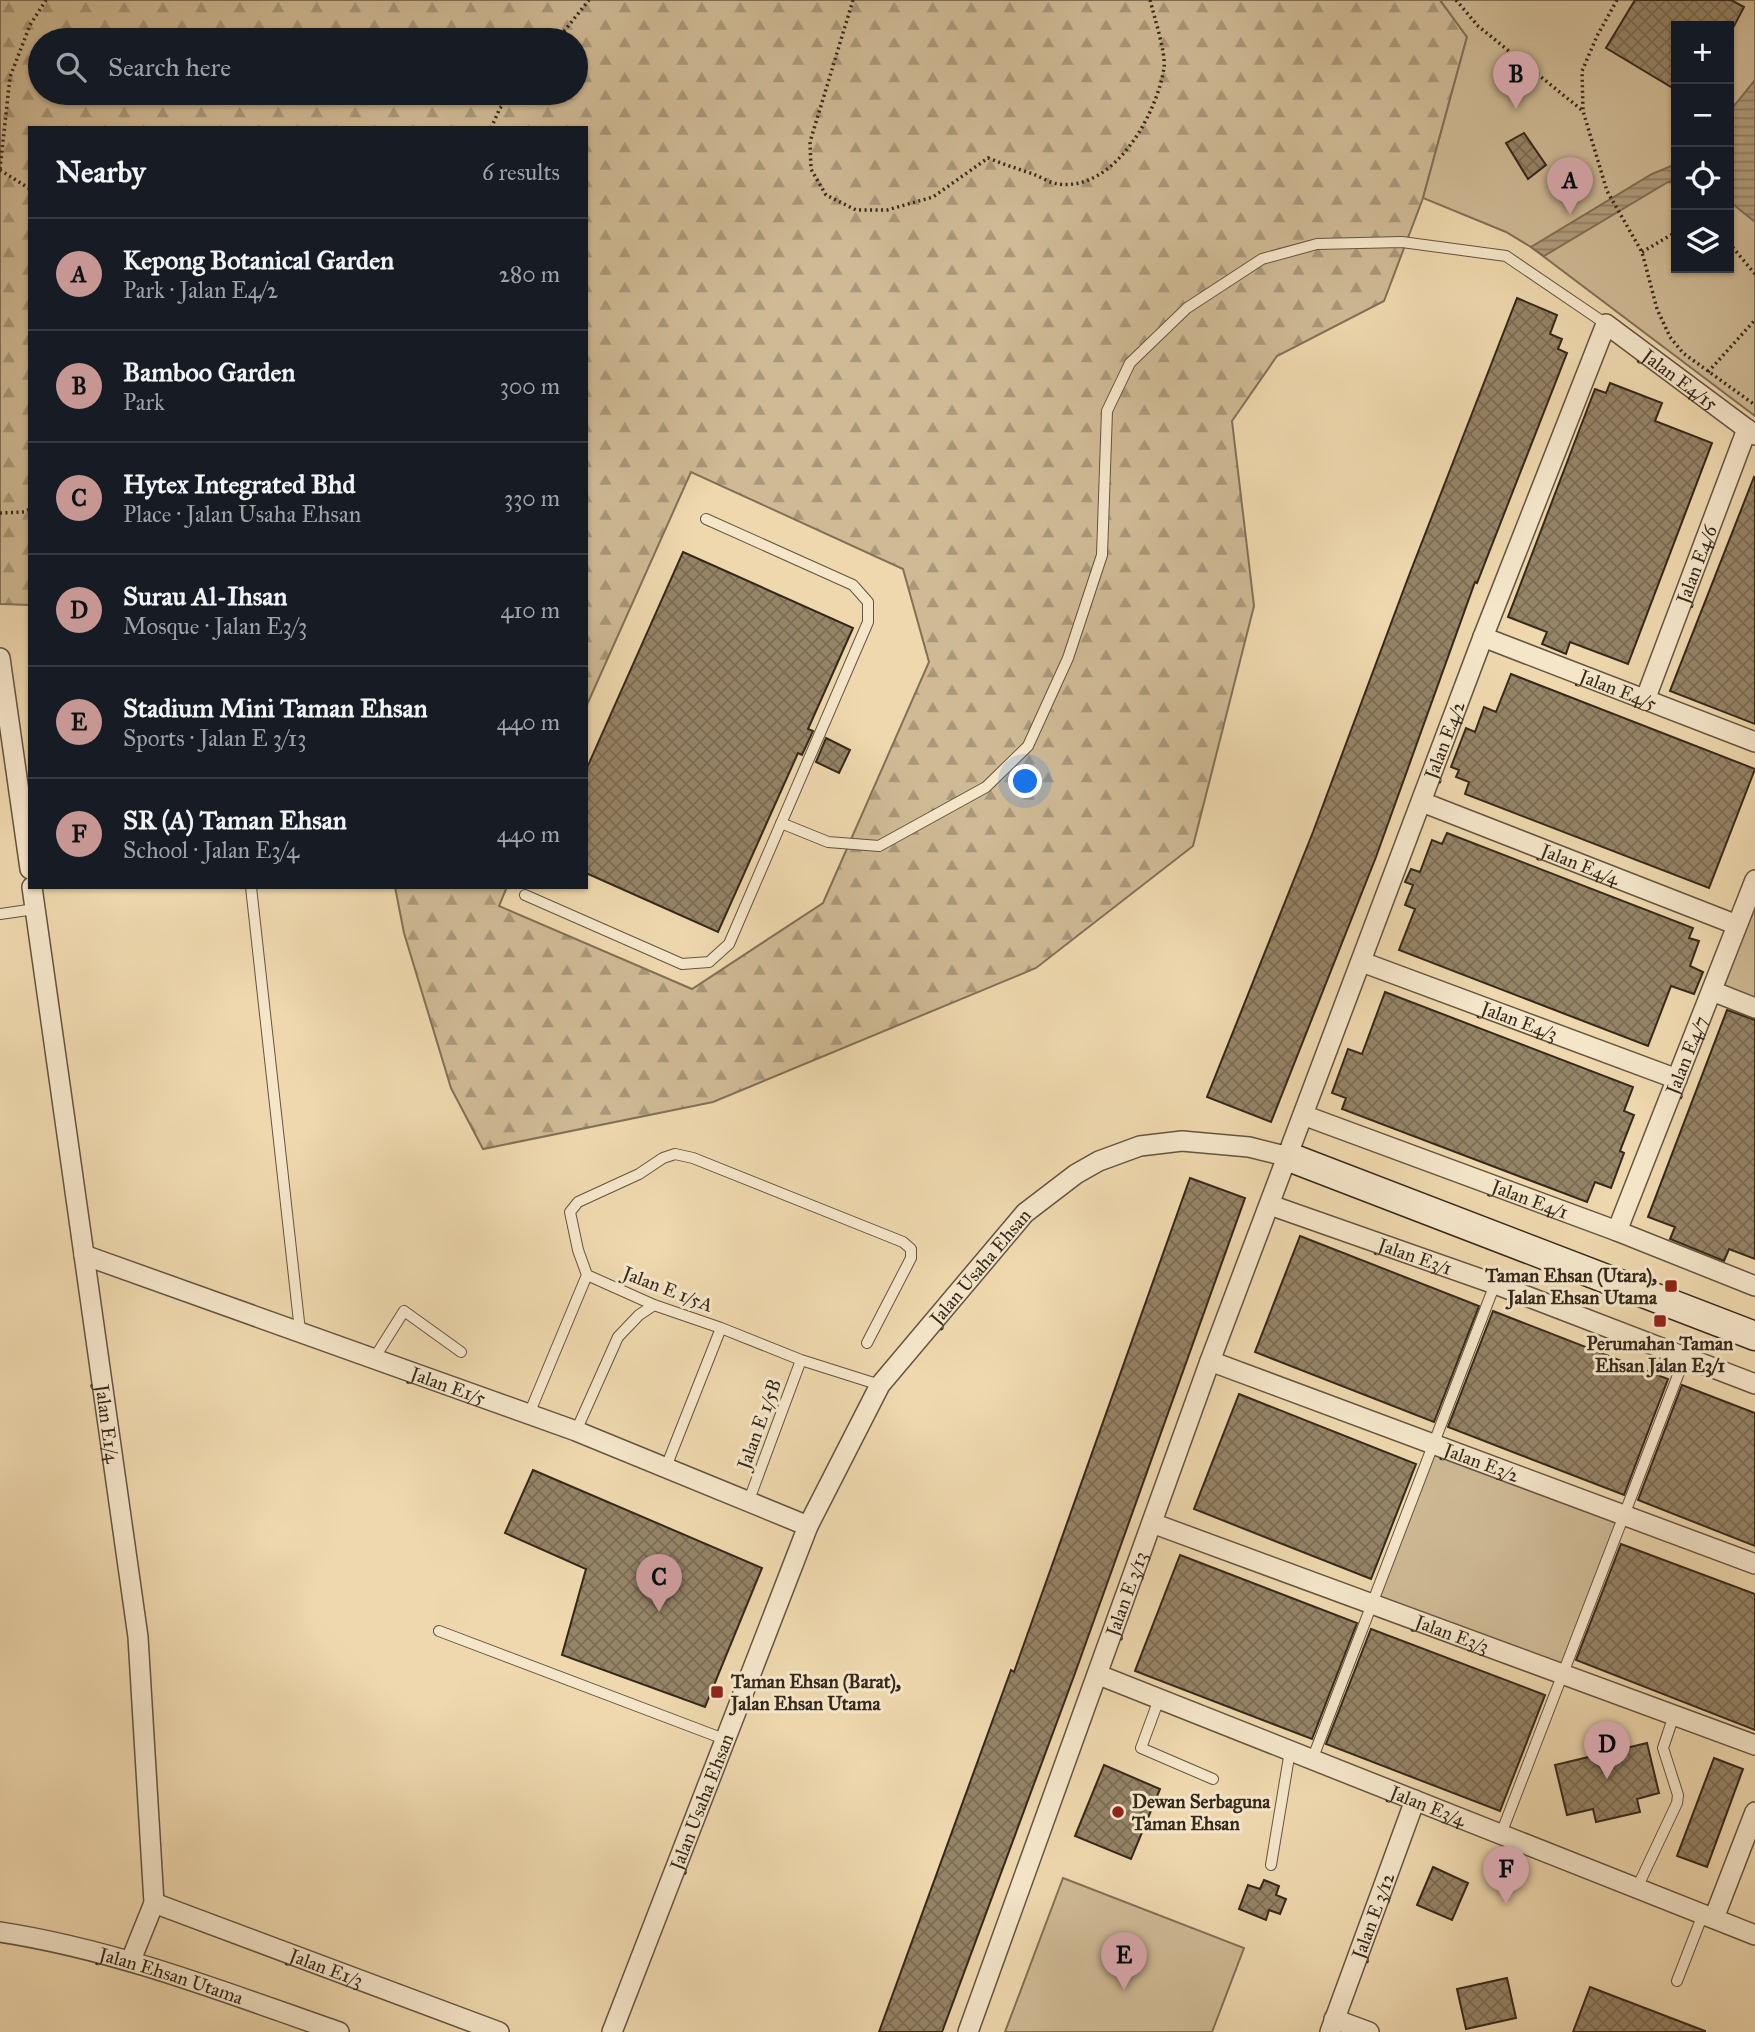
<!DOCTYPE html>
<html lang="en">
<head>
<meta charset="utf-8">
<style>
	:root { --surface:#171b24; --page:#242831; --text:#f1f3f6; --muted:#9ea1a6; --line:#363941; --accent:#c59692 }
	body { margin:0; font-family:"IM FELL Great Primer",serif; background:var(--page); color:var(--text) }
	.controls { position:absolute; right:21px; top:21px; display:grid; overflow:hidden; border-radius:0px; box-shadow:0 2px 5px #0004 }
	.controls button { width:63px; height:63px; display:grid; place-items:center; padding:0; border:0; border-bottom:2px solid var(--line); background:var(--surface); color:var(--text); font:35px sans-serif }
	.you { position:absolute; left:1026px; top:782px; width:24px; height:24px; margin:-18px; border:5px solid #fff; border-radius:50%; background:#1a73e8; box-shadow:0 0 0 10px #1a73e833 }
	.badge { display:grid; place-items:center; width:46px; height:46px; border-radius:50%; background:var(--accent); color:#111; font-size:23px; font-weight:700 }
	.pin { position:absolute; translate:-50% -58px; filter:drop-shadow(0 2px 4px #0008) }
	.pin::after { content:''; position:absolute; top:37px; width:24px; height:21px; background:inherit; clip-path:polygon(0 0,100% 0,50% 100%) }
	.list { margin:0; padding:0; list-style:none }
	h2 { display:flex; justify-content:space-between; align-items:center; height:91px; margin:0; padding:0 28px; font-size:30px }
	h2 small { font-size:23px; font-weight:400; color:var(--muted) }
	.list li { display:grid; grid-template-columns:46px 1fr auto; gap:21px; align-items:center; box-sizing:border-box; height:112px; padding:0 28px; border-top:2px solid var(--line) }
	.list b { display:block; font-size:26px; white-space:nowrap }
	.list p { margin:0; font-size:23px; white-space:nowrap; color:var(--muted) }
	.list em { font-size:23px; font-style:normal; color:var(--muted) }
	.icon { flex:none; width:38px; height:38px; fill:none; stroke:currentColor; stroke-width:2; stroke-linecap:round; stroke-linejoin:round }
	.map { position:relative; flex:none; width:1755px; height:2032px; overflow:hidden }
	.search { position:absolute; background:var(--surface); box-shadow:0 2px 5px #0004; left:28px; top:28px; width:560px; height:77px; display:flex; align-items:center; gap:18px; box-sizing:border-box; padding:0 24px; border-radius:38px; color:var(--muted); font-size:26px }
	.panel { position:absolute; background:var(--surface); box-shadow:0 2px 5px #0004; left:28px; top:126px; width:560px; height:763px; border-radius:0px }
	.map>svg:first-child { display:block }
</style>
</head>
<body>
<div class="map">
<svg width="1755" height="2032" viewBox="0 0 1755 2032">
	<defs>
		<pattern id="forest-firs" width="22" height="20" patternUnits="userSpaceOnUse" patternTransform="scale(1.75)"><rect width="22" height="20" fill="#cfba95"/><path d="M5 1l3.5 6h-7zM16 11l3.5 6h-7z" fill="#a99779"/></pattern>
		<pattern id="water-rules" width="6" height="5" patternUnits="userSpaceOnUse" patternTransform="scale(1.75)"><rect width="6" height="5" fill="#b09c7c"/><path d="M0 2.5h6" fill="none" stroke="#907f65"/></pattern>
		<pattern id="building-cross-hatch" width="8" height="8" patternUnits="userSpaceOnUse" patternTransform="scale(1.75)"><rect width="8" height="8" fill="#968467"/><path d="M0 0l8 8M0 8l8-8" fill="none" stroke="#7b6c54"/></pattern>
	</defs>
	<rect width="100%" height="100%" fill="#efd8ae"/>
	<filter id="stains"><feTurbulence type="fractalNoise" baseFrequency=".00286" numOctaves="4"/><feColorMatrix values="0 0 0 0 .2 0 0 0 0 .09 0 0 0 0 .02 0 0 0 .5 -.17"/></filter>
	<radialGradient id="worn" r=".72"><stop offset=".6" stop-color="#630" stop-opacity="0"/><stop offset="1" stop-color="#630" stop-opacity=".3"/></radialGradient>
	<path fill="url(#forest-firs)" stroke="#827158" stroke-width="2" fill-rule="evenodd" d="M0,0H1440L1467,37L1423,198L1384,301L1277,356L1232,421L1254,606L1193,846L1036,968L713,1102L483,1149L451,1088L404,933L395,887H507L499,906L692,989L823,903L929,662L903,569L691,472L586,707V128H30V605L0,604ZM40,40H576V93H40Z"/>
	<path fill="#cfba95" stroke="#827158" stroke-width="2" fill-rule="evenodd" d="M1440,0H1755V416L1531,247L1506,232L1423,198L1467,37ZM1676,26H1729V268H1676Z
		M1755,880V1008L1712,991Z
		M1434,1444L1624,1515L1563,1675L1372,1604Z
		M1063,1878L1244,1948L1212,2032H1005Z"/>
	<path fill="url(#water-rules)" stroke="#7f6e55" stroke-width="2" d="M1755,80V222L1729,201V112Z
		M1676,164V183L1668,182L1544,256L1531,247L1652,174Z"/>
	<path fill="url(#building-cross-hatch)" stroke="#35281b" stroke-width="2" d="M1635,0H1731L1744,7L1734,26H1676V90L1606,48Z
		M1524,133L1546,165L1528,179L1506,143Z
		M1517,298L1557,315L1550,334L1562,339L1558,349L1567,353L1477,583L1475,582L1376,857L1271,1122L1207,1097L1313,832L1408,578Z
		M1610,383L1662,403L1655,421L1712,443L1628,664L1570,642L1566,654L1542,644L1547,632L1508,617L1595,389L1606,393Z
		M1754,477L1755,478V724L1670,691Z
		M683,552L853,628L808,729L813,731L802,755L798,753L718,932L586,873V770Z
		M1511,674L1755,769L1709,888L1465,794L1469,782L1456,777L1459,770L1451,767L1466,728L1475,732L1484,707L1496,712Z
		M826,738L850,750L839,773L816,762Z
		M1447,833L1693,928L1689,938L1699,941L1690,966L1703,972L1694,994L1671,986L1648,1046L1399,950L1415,909L1405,905L1413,885L1405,882L1411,869L1420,872L1432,840L1442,844Z
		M1385,992L1633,1087L1624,1111L1634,1115L1620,1151L1624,1153L1611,1188L1595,1182L1587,1202L1342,1109L1346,1098L1332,1093L1348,1049L1362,1054Z
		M1727,1010L1755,1020V1259L1729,1249L1724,1261L1670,1239L1675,1227L1648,1217Z
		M1190,1178L1245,1198L1074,1676L942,2032H879L1011,1670L1014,1672Z
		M1300,1236L1479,1306L1434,1422L1255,1352Z
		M1493,1311L1668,1379L1624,1495L1448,1427Z
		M1682,1385L1755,1413V1546L1638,1500Z
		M1239,1394L1416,1464L1371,1579L1194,1509Z
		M533,1470L762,1568L705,1707L562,1655L586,1569L505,1533Z
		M1621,1544L1755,1594V1730L1576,1660Z
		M1180,1555L1357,1623L1312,1739L1135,1671Z
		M1371,1629L1545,1695L1500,1811L1326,1744Z
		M1647,1743L1659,1793L1637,1799L1640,1812L1596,1822L1593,1809L1567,1815L1555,1765Z
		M1714,1758L1743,1769L1707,1867L1677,1856Z
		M1104,1765L1160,1789L1131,1859L1075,1836Z
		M1433,1867L1468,1883L1452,1920L1417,1905Z
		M1264,1880L1279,1886L1276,1895L1286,1899L1280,1914L1269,1910L1266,1920L1239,1909L1248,1885L1260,1889Z
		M1507,1978L1516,2018L1466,2029L1457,1989Z
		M1590,1987L1705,2031V2032H1573Z"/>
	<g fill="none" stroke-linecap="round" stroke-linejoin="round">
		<defs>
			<path id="lane" d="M781,823L828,842L879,846L986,787L1028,746L1068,658L1102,555L1107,411L1130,363L1187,308L1262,259L1317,244L1402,242L1506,256L1606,324
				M251,887L300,1331
				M525,895L682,964L709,962L729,944L868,622V602L853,585L706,519
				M0,914L35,909
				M587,1275L578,1250L570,1212L578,1202L639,1174L663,1158L675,1154L693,1158L903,1242L911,1249V1258L867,1343
				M587,1275L654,1305L721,1328L801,1360L880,1385
				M375,1357L404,1311L461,1352
				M529,1414L587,1275
				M576,1431L618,1337L639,1315L654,1305
				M666,1467L721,1328
				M749,1500L801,1360
				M439,1631L724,1739
				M1159,1699L1141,1748L1213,1779
				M1312,1760L1495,1284
				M1501,1834L1685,1357
				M1271,1865L1290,1751
				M1637,1888L1677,1803L1678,1795L1663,1748L1674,1715
				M1677,1981L1703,1914"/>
			<g id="street">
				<path id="s1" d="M1483,637L1755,742"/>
				<path d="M0,658L30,869"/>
				<path id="s2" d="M1645,700L1747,429"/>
				<path id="s3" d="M1422,802L1737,925"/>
				<path id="s4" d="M32,887L138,1637L154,1903L131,1960"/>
				<path id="s5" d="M1362,962L1677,1079"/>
				<path d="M1712,991L1755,1008"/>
				<path id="s6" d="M1303,1115L1617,1231L1755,1286"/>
				<path id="s7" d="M1270,1205L1495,1284L1755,1384"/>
				<path id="s8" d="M1617,1231L1755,880"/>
				<path id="s9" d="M84,1255L576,1431L808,1526"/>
				<path id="s10" d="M1210,1361L1755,1564"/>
				<path id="s11" d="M1152,1523L1755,1745"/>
				<path id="s12" d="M1099,1675L1755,1935"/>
				<path id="s13" d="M154,1903L499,2032"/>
				<path d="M1714,1918L1755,1812"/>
				<path id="s14" d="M0,1932C117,1950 227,1993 339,2032"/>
				<path d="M1334,2019L1369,2032"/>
				<path id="s15" d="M612,2032L808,1526L880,1385L1025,1213L1076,1174L1099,1161L1140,1146L1182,1141L1249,1147L1289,1157"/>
				<path id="s16" d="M968,2032L1210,1361L1483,637L1606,324L1755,435"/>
				<path id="s17" d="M1330,2032L1415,1800"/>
			</g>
			<path id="secondary" d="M1289,1157L1755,1336"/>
		</defs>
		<use href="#lane" stroke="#645440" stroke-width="12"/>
		<use href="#street" stroke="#645440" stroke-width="22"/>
		<use href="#secondary" stroke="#35281b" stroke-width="31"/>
		<path stroke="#35281b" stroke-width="3.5" stroke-dasharray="2 3.5" stroke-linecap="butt" d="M853,0L810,142L811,169L826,195L856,210H887L933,197L988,158C1003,164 1018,169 1033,174C1041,177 1050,183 1058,184C1114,192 1157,114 1164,68C1166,53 1154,16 1150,0
			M1456,0L1478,26L1583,111
			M1617,0L1597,36L1582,71L1583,111L1607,191L1642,252L1657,309L1670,337L1683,353L1755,405
			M557,40L589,0
			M491,128L500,108L514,93
			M0,169L10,77L30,25L46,0
			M0,170L30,189
			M1729,243L1755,274
			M1642,252L1676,232
			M1708,372L1755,320
			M0,513L24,512L30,509"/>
		<use href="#lane" stroke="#f5e6ca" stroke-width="10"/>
		<use href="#street" stroke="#f5e6ca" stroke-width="19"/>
		<use href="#secondary" stroke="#f5e6ca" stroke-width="28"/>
	</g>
	<g fill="#8f2418" stroke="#f5e6ca" stroke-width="2.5">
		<rect x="1664" y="1279" width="14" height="14" rx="3.5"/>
		<rect x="1653" y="1314" width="14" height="14" rx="3.5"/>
		<rect x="710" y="1685" width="14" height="14" rx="3.5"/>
		<circle cx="1118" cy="1812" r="7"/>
	</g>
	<g text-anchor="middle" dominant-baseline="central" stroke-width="6" stroke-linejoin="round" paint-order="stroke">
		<g font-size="19" fill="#35281b" stroke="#f5e6ca">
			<text stroke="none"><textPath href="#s16" startOffset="1916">Jalan E4/15</textPath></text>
			<text stroke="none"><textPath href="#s2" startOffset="145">Jalan E4/6</textPath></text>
			<text stroke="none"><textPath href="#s1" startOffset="145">Jalan E4/5</textPath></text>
			<text stroke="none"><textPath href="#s16" startOffset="1377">Jalan E4/2</textPath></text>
			<text stroke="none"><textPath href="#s3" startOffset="170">Jalan E4/4</textPath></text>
			<text stroke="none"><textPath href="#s5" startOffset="168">Jalan E4/3</textPath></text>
			<text stroke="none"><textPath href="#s8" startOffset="189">Jalan E4/7</textPath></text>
			<text stroke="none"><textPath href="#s6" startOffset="242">Jalan E4/1</textPath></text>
			<text stroke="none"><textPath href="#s7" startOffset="154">Jalan E3/1</textPath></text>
			<text stroke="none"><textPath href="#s15" startOffset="856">Jalan Usaha Ehsan</textPath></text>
			<text transform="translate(668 1289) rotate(21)">Jalan E 1/5A</text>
			<text stroke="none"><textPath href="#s9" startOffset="387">Jalan E1/5</textPath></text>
			<text stroke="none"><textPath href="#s4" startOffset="542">Jalan E1/4</textPath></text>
			<text transform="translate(759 1424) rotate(-70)">Jalan E 1/5B</text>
			<text stroke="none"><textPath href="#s10" startOffset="290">Jalan E3/2</textPath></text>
			<text stroke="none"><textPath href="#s16" startOffset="466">Jalan E 3/13</textPath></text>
			<text stroke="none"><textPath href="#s11" startOffset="320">Jalan E3/3</textPath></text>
			<text stroke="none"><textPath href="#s15" startOffset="247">Jalan Usaha Ehsan</textPath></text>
			<text stroke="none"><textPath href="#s12" startOffset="354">Jalan E3/4</textPath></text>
			<text stroke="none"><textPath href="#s17" startOffset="124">Jalan E 3/12</textPath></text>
			<text stroke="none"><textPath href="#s13" startOffset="184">Jalan E1/3</textPath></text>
			<text stroke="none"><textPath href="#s14" startOffset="177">Jalan Ehsan Utama</textPath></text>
		</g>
		<g font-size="19" font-weight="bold" fill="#35281b" stroke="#f5e6ca" text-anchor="start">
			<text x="1657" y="1275" text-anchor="end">Taman Ehsan (Utara),<tspan x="1657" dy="22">Jalan Ehsan Utama</tspan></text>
			<text x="1660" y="1343" text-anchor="middle">Perumahan Taman<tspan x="1660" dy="22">Ehsan Jalan E3/1</tspan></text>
			<text x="731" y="1681">Taman Ehsan (Barat),<tspan x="731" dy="22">Jalan Ehsan Utama</tspan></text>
			<text x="1132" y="1801">Dewan Serbaguna<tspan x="1132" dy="22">Taman Ehsan</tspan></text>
		</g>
	</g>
	<rect width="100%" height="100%" filter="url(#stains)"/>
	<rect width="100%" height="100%" fill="url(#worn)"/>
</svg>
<div class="controls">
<button>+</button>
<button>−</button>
<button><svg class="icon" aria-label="locate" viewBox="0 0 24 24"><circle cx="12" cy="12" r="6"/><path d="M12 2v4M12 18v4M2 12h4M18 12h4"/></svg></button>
<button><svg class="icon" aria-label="layers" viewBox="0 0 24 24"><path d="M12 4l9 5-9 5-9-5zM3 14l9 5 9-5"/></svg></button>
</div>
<div class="you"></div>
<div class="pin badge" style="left:1570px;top:215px">A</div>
<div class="pin badge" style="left:1516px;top:109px">B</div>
<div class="pin badge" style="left:659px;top:1612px">C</div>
<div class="pin badge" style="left:1607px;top:1779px">D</div>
<div class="pin badge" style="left:1124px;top:1990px">E</div>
<div class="pin badge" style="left:1506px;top:1904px">F</div>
<div class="search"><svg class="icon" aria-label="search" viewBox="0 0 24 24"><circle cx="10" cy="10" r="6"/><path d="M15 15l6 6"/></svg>Search here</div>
<section class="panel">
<h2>Nearby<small>6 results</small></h2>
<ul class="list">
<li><span class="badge">A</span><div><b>Kepong Botanical Garden</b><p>Park · Jalan E4/2</p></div><em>280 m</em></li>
<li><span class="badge">B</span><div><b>Bamboo Garden</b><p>Park</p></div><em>300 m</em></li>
<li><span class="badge">C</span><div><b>Hytex Integrated Bhd</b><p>Place · Jalan Usaha Ehsan</p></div><em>330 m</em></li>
<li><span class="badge">D</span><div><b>Surau Al-Ihsan</b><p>Mosque · Jalan E3/3</p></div><em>410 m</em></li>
<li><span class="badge">E</span><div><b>Stadium Mini Taman Ehsan</b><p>Sports · Jalan E 3/13</p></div><em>440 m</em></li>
<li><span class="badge">F</span><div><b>SR (A) Taman Ehsan</b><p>School · Jalan E3/4</p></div><em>440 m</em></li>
</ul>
</section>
</div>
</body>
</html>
